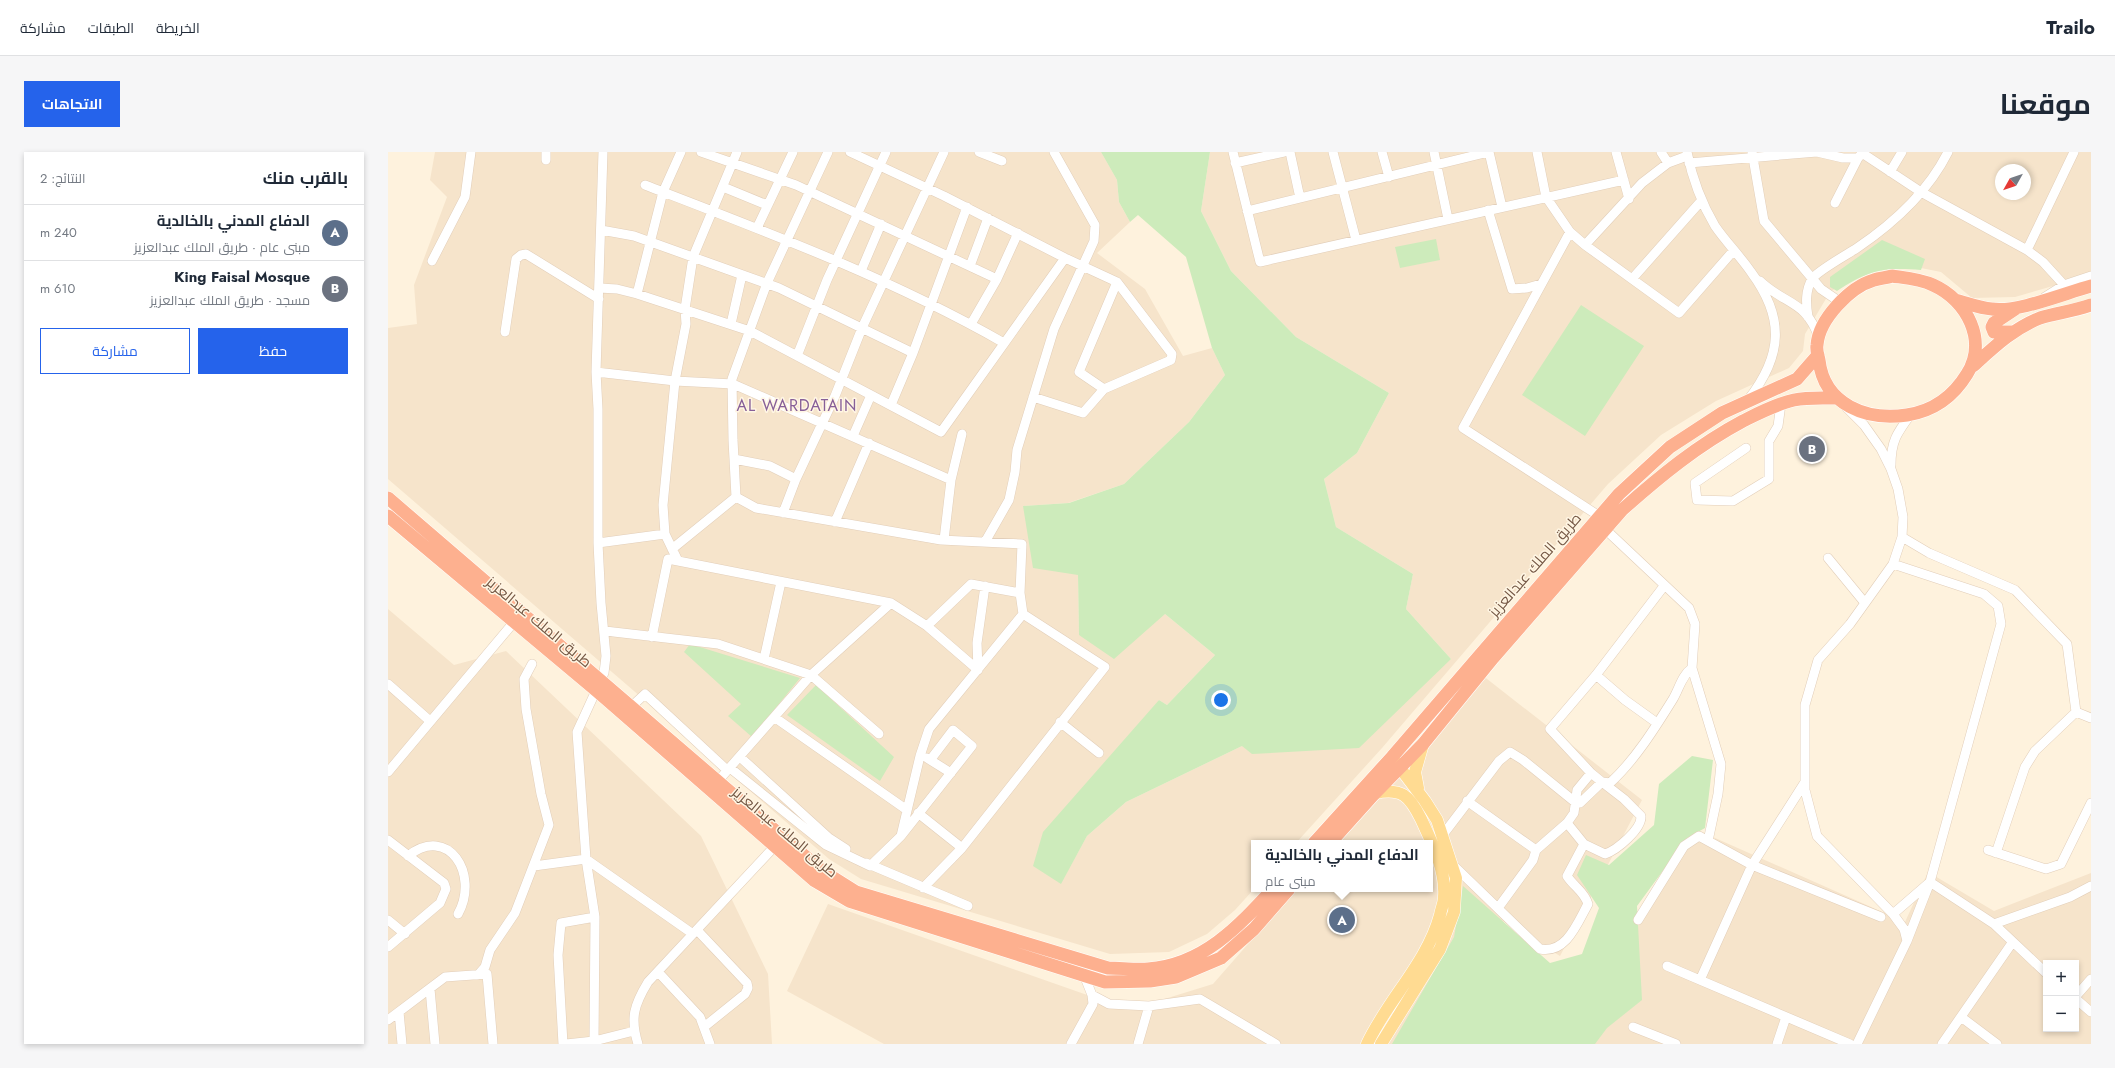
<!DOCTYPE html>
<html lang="ar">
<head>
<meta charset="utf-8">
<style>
	:root { --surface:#fff; --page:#f6f6f7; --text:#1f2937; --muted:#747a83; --line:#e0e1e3; --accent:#2563eb }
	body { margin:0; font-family:Jost,Cairo,sans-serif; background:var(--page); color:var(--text); direction:rtl }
	.controls { position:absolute; right:12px; bottom:12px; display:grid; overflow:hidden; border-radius:0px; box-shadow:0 2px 6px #0003 }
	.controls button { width:36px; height:36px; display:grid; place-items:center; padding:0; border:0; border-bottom:1px solid var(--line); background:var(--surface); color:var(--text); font:20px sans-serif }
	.compass { position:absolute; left:1607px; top:12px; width:36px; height:36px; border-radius:50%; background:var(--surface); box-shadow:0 2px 6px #0003; rotate:230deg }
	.you { position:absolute; left:833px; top:548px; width:14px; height:14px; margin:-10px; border:3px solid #fff; border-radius:50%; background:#1a73e8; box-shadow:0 0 0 6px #1a73e833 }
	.badge { display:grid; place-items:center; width:26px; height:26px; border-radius:50%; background:var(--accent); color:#fff; font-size:13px; font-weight:700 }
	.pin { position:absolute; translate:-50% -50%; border:2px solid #fff; box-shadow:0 1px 4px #0006 }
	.popup { position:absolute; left:863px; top:688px; width:182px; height:52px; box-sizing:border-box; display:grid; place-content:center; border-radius:0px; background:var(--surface); filter:drop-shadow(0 1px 3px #0005); font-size:13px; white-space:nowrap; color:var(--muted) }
	.popup b { font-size:15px; color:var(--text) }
	.popup::after { content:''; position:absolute; left:50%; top:100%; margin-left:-8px; border:8px solid transparent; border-top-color:var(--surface) }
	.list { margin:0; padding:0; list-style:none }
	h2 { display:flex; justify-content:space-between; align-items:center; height:52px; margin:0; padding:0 16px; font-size:17px }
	h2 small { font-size:13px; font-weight:400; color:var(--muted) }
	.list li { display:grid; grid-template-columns:26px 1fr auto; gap:12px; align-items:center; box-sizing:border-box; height:56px; padding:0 16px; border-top:1px solid var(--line) }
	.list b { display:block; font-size:15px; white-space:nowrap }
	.list p { margin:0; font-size:13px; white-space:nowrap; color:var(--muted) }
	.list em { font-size:13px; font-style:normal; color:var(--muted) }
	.actions { display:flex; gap:8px; padding:12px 16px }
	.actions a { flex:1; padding:9px 0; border:1px solid var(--accent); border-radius:0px; text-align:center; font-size:14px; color:var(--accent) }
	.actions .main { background:var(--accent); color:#fff }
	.map { position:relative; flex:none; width:1703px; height:892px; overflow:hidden; direction:ltr; border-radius:0px }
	header { display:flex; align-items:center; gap:24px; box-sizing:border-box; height:56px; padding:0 20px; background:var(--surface); border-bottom:1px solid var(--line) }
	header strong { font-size:19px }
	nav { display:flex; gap:22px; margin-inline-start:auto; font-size:14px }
	.intro { display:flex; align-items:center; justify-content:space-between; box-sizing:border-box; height:96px; padding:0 24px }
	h1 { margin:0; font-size:28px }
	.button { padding:10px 18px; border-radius:0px; background:var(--accent); color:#fff; font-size:14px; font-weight:700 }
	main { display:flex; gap:24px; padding:0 24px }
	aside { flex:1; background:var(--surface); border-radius:0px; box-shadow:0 2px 6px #0003 }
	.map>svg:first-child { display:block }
</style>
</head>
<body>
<header>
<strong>Trailo</strong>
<nav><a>الخريطة</a><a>الطبقات</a><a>مشاركة</a></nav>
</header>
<div class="intro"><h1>موقعنا</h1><a class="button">الاتجاهات</a></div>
<main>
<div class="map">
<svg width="1703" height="892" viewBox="0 0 1703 892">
	<rect width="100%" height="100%" fill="#fef2dd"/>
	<path fill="#f6e4cb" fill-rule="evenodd" d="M47,0H713L729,28L731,50L742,70L709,101L757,137L795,204L824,196L837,223L801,270L736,332L680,351L635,354L690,423L691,483L777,462L827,503L779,553L771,548L673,731L699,684L738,650L854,594L1063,507L1018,457L1025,422L948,375L936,327L969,301L1001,241L908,185L843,119L813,59L822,0H1703V123L1627,145L1584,146L1553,120L1503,110L1480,115L1442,140L1417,182L1415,199L1401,216L1328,249L1273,283L1220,332L994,596L908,691H866V737L847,758L819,782L781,800L722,802L473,727L441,707L0,327V176L29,172L26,133L59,45L42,28ZM1613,18H1637V42H1613Z
		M0,457L66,513L118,499L313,684L380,822L384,892H0Z
		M1094,523L1254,648L1172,804L1085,751L1007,892H496L399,839L440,752L702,844L757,853L825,832L908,737H1042V691H948Z
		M1300,674L1517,770L1540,720L1606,759L1703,721V892H1179ZM1658,811H1688V877H1658Z"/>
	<path fill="#cdebbb" d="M713,0H822L813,59L843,119L908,185L1001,241L969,301L936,327L948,375L1025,422L1018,457L1063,507L971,596L864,602L854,594L738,650L699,684L673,732L645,714L655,680L771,548L779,553L827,503L777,462L726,507L691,483L690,423L645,416L635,354L681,351L736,332L801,270L837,223L824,196L798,105L750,63L742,70L731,50L729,28Z
		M1048,87L1052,108L1012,116L1007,95Z
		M1494,88L1537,107L1533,118C1495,115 1481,118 1449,139L1442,135V125Z
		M1193,153L1256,194L1197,284L1134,243Z
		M302,492L412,526L364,585L340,564L353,552L296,500Z
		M428,533L506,605L492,629L399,563Z
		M1304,604L1325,608L1317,676L1299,686L1249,754L1254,848L1219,876L1207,892H1004L1066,785L1075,734L1162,811L1194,802L1211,756L1189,723L1198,703L1221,713L1266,673L1271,632Z"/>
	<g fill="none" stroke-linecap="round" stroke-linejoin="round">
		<defs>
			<path id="minor" d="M313,0L408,33L609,127L630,81
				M440,0L379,131L344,227L345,288L348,345L368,356L553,388L634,392L632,441L635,462L541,577L532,604L513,684
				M462,0L556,44L677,106L729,130L784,202L783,208L716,237L695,261L645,245
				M591,0L614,9
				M845,0L872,110L1236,28
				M902,0L912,46
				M945,0L968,88
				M994,0L1001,25
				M1046,0L1060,67
				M1101,0L1114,55
				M1149,0L1158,45L1182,80L1197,93
				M1228,0L1241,47
				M1273,0L1280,11
				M1299,0C1304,25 1314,52 1327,74C1338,90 1352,104 1363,120C1397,166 1395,203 1360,248
				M1364,0L1376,69L1433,137L1452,150
				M1474,1L1533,40L1639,98L1655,110L1676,133
				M1299,4L1280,11L1254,31L1197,93L1291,161L1346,98
				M158,8V0
				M847,11L896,0
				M1301,11L1429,0L1455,6H1470L1475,0
				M1502,20L1514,0
				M257,33C379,80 502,126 616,191
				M335,35L379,53
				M1447,51L1470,6
				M1100,58L1124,137L1139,136L1153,132
				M859,59L1101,0
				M369,76L405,0
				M213,78L246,84L391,136L525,201
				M1182,80L1075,276L1211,364
				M1639,98L1686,0
				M44,109L77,45L83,0
				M582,114L600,66
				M473,119L493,72
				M1244,127L1314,48
				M1372,129C1397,153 1418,148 1431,186
				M211,136L229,137L249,142L362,179L553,280L677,106
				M249,142L275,40L293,0
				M1657,145L1676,133L1703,124
				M1420,165C1418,152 1417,139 1424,127C1429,119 1460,102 1469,96C1506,71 1540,40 1560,0
				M343,172L354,123
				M583,172L609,127
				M117,180L128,107L133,103L138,102L211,147
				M409,204L439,128L498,0
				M208,220L287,229L345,232L563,328
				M716,237L691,220L729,130
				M503,253L525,201L579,55
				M1458,255L1476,273L1493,297L1503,317L1510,337L1515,365L1514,385L1505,412L1462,472L1430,508L1417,553V638L1429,684L1505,762L1516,777L1519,789
				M465,284L483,243
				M1358,296L1307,331L1309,348L1345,349L1381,327V289L1390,274L1393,252
				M346,307L382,314L408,327
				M1503,313C1503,289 1509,281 1523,262
				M395,361L408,327L447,244L474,176L556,0
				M447,370L481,291
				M1217,377L1301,456L1307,472L1304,516L1333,612L1330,642L1320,689
				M1514,385L1541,401L1627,438L1679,492L1688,560L1647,599L1637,615L1608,701
				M556,388L563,328L574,282
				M597,390L621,348L627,320L629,298L666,177L706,89L707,73L666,0
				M210,391L277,382
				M284,397L348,345
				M1440,406L1477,451
				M290,409L277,382L275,353L287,229L298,172L297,157L305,105L349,0
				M1276,434L1208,523L1162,577L1203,621L1214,630L1222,631C1247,608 1267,576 1285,547C1291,537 1294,523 1304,516
				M539,474L583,432L632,441
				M217,479L330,492L423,523L491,582
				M264,485L280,407L503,451L539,474L590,518
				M376,507L393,430
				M590,518L589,491L597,434
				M1208,523L1237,548L1269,571
				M0,532L42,569
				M244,554L257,542L339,618
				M1688,560L1703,566
				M386,565L519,658
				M672,570L711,601
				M352,605L441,686L458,697
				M539,606L563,621
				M342,616L438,693L482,714L513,684L584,594L565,578L543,607
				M0,620L126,470
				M330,629L423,523L503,451
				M1079,649L1148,698
				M530,661L574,696
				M1054,684L1111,609L1122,600L1135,608L1187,650L1192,651L1214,630L1236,647L1253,664C1254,677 1229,698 1217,702L1196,692
				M0,688L56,731L58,737L52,751L0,795
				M1600,698L1658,717L1673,712L1703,651
				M20,704C60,672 92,722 70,762
				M478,711L580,754
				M1064,712L1152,797C1178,802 1189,772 1200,752C1196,739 1186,735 1179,724L1196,692L1179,671
				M146,714L198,707L305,782
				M535,736L574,696L717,515L635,462
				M1110,756L1145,708L1148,698L1179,671L1186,661L1189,638L1203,621
				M1505,762L1542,730L1606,772L1658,821
				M0,768L17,782
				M1250,768L1296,694L1311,684L1364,713L1493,765
				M1606,772L1682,745L1703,734
				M309,778L359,831L360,836L357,842L316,875
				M1279,814L1462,892
				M271,821L312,865L322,892
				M90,823L97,815L102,798L127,761L161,673L153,642L138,557L136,527L144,512
				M696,823L704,843
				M1312,828L1364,713L1417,630
				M42,837L47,892
				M1688,844L1703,827
				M1688,847L1703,860
				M11,860L14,892
				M1573,865L1609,892
				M0,868L57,825L99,822L105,892
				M1245,875L1288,892
				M206,889L207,765L198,707L189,580L216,521L218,504L213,451L210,391V257L208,220L215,0
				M175,892L170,803L173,771L207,765
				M178,892L206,889L246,879
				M250,892C242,866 246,853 260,830L387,694
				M683,892L705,852L704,843L721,852L761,854L812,847L888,892
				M750,892L761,854
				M1389,892L1398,865
				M1469,892L1519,789L1542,730L1613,472L1610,454L1596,442L1505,412
				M1554,892L1624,791"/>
			<path id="major" d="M1030,636L1027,620L1035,592
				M979,892C1000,847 1039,811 1052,763C1053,757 1056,751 1056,745C1058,718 1044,691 1033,667C1021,643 1014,636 987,641
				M993,892L1052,797L1066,760L1068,726L1049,668L1037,649L1006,608"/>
			<path id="highway" d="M1504,124C1518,126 1532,127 1545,133C1579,148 1600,189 1579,222C1565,245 1545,259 1519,263C1479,269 1436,253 1431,208C1430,203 1428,198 1429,193C1431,167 1462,135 1486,128C1492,126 1498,126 1504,124Z
				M1567,148C1579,151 1591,156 1604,157C1629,161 1677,141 1703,134
				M1625,180H1606L1604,175L1606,171L1627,157
				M1585,214C1606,195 1626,176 1652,166C1669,161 1686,159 1703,153
				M0,346L433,718L468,740L720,816C733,816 747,818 760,817C815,813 850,775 885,737
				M0,364L209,539L427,729L461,749L717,830L762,829L788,825L833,806L866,777L901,737
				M926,691L1004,605L1231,342L1282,295L1334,261L1409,227L1430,203
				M942,691L987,641L1035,592L1105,506L1234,358C1272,324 1310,293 1355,269C1371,261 1388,252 1406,248C1420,245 1434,246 1449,246"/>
		</defs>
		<use href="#minor" stroke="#e2ceb9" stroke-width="10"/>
		<use href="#major" stroke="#fff" stroke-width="13"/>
		<use href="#highway" stroke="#fff" stroke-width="14"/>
		<use href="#minor" stroke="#fff" stroke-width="9"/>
		<use href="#major" stroke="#ffdb92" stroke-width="12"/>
		<use href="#highway" stroke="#fdb08f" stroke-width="13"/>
	</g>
	<g text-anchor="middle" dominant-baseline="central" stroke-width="3" stroke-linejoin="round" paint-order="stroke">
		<g font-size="15" fill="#745744" stroke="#fff6e4">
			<text transform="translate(1147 413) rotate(-49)">طريق الملك عبدالعزيز</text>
			<text transform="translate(151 470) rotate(40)">طريق الملك عبدالعزيز</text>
			<text transform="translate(397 680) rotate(40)">طريق الملك عبدالعزيز</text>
		</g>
		<g font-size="16" letter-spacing="1" fill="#875f98" stroke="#fff6e4">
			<text x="409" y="253">AL WARDATAIN</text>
		</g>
	</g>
</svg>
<div class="controls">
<button>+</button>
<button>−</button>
</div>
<svg class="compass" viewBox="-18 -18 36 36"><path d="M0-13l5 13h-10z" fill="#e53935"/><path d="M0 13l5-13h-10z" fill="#747a83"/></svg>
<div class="you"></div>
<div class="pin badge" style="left:954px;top:768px;background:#5c6f8a">A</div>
<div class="popup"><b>الدفاع المدني بالخالدية</b>مبنى عام</div>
<div class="pin badge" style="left:1424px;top:297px;background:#6b7280">B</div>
</div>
<aside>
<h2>بالقرب منك<small>النتائج: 2</small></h2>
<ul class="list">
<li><span class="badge" style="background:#5c6f8a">A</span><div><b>الدفاع المدني بالخالدية</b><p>مبنى عام · طريق الملك عبدالعزيز</p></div><em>240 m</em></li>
<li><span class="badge" style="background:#6b7280">B</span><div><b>King Faisal Mosque</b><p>مسجد · طريق الملك عبدالعزيز</p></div><em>610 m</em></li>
</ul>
<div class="actions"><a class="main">حفظ</a><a>مشاركة</a></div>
</aside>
</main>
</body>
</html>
